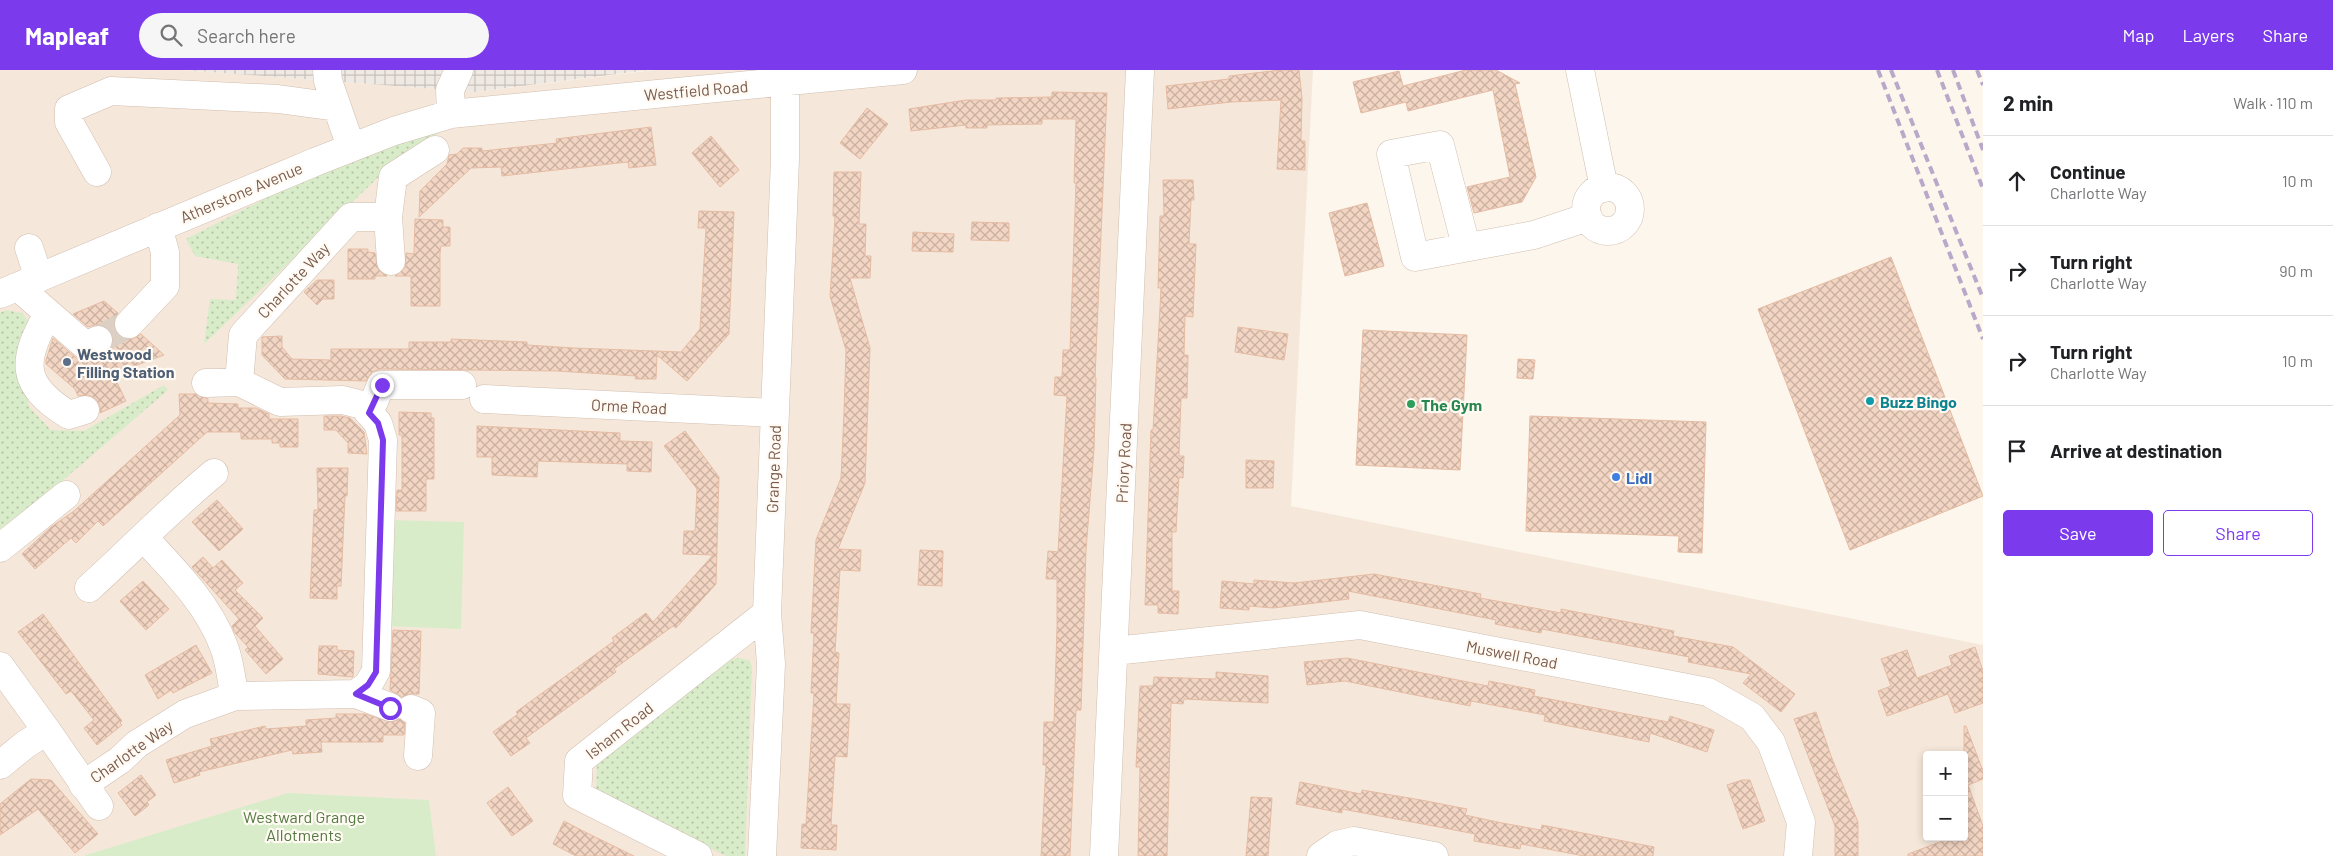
<!DOCTYPE html>
<html lang="en">
<head>
<meta charset="utf-8">
<style>
	:root { --surface:#fff; --page:#f6f6f6; --text:#202124; --muted:#757577; --line:#e0e0e0; --accent:#7c3aed }
	body { margin:0; font-family:Barlow,sans-serif; background:var(--page); color:var(--text) }
	.controls { position:absolute; right:15px; bottom:15px; display:grid; overflow:hidden; border-radius:5px; box-shadow:0 2px 8px #0003 }
	.controls button { width:45px; height:45px; display:grid; place-items:center; padding:0; border:0; border-bottom:1px solid var(--line); background:var(--surface); color:var(--text); font:25px sans-serif }
	.stop { position:absolute; width:15px; height:15px; margin:-11px; border:4px solid #7c3aed; border-radius:50%; background:#fff }
	.stop.end { background:#7c3aed; border-color:#fff; box-shadow:0 1px 5px #0008 }
	.list { margin:0; padding:0; list-style:none }
	h2 { display:flex; justify-content:space-between; align-items:center; height:65px; margin:0; padding:0 20px; font-size:21px }
	h2 small { font-size:16px; font-weight:400; color:var(--muted) }
	.list li { display:grid; grid-template-columns:32px 1fr auto; gap:15px; align-items:center; box-sizing:border-box; height:90px; padding:0 20px; border-top:1px solid var(--line) }
	.list b { display:block; font-size:19px; white-space:nowrap }
	.list p { margin:0; font-size:16px; white-space:nowrap; color:var(--muted) }
	.list em { font-size:16px; font-style:normal; color:var(--muted) }
	.actions { display:flex; gap:10px; padding:15px 20px }
	.actions a { flex:1; padding:11px 0; border:1px solid var(--accent); border-radius:5px; text-align:center; font-size:18px; color:var(--accent) }
	.actions .main { background:var(--accent); color:#fff }
	.icon { flex:none; width:28px; height:28px; fill:none; stroke:currentColor; stroke-width:2; stroke-linecap:round; stroke-linejoin:round }
	.map { position:relative; flex:none; width:1983px; height:786px; overflow:hidden }
	header { display:flex; align-items:center; gap:30px; box-sizing:border-box; height:70px; padding:0 25px; background:var(--accent); color:#fff }
	header strong { font-size:24px }
	nav { display:flex; gap:28px; margin-inline-start:auto; font-size:18px }
	.search { width:350px; height:45px; background:var(--page); display:flex; align-items:center; gap:12px; box-sizing:border-box; padding:0 18px; border-radius:28px; color:var(--muted); font-size:19px }
	main { display:flex }
	aside { flex:1; background:var(--surface) }
	.map>svg:first-child { display:block }
</style>
</head>
<body>
<header>
<strong>Mapleaf</strong>
<div class="search"><svg class="icon" aria-label="search" viewBox="0 0 24 24"><circle cx="10" cy="10" r="6"/><path d="M15 15l6 6"/></svg>Search here</div>
<nav><a>Map</a><a>Layers</a><a>Share</a></nav>
</header>
<main>
<div class="map">
<svg width="1983" height="786" viewBox="0 0 1983 786">
	<defs>
		<pattern id="industrial-grid" width="8" height="8" patternUnits="userSpaceOnUse" patternTransform="scale(1.25)"><rect width="8" height="8" fill="#efe9e4"/><path d="M0 4h8M4 0v8" fill="none" stroke="#c7c0bb"/></pattern>
		<pattern id="grass-dots" width="8" height="8" patternUnits="userSpaceOnUse" patternTransform="scale(1.25)"><rect width="8" height="8" fill="#d8ecc9"/><path d="M2 2h.1M6 6h.1" fill="none" stroke="#b4c2a5" stroke-width="1.8" stroke-linecap="round"/></pattern>
		<pattern id="building-cross-hatch" width="8" height="8" patternUnits="userSpaceOnUse" patternTransform="scale(1.25)"><rect width="8" height="8" fill="#f3d5c3"/><path d="M0 0l8 8M0 8l8-8" fill="none" stroke="#cab0a1"/></pattern>
	</defs>
	<rect width="100%" height="100%" fill="#fdf6ec"/>
	<path fill="#f5e8da" fill-rule="evenodd" d="M0,0H184L475,22L654,0H1313L1291,436L1983,575V786H0ZM1927,685H1964V767H1927Z"/>
	<path fill="url(#industrial-grid)" d="M184,0H649L475,22Z"/>
	<path fill="url(#grass-dots)" d="M447,57L389,97L204,274L210,229L236,230L238,194L195,186L186,169L311,105Z
		M6,240L22,243L31,254L22,301L29,337L51,360L84,361L164,315L168,320L61,412L0,459V243Z
		M738,588L749,590L752,596L745,786H726L596,722L597,694L728,591Z"/>
	<path fill="#d8ecc9" d="M388,450L464,452L461,559L385,556Z
		M288,723L429,730L436,786H83Z"/>
	<path fill="url(#building-cross-hatch)" stroke="#e6bba3" d="M1281,0H1299L1302,28L1301,71H1305V100L1277,99L1281,30L1231,32L1168,39L1166,16L1229,9V6Z
		M1466,0H1496L1520,13L1515,14L1536,107L1522,132L1474,143L1467,117L1510,107L1493,20L1408,41L1406,32L1361,43L1353,12L1399,1L1403,16Z
		M1052,22L1107,23L1095,308H1096L1094,380L1086,480L1081,640H1076L1070,786H1041L1046,695H1043L1044,652H1054L1057,558V509H1046L1048,481L1058,482L1067,326L1054,325L1055,307H1062L1063,280H1070L1076,113H1074L1076,49H1042V54L987,55V58H966V55L911,61L909,39L966,30H996V28L1052,27Z
		M867,38L888,54L860,89L840,73Z
		M651,57L656,95L629,98L628,92L502,106L501,97L471,98L419,147L420,121L447,94L449,85L457,84L463,78H482V81L557,73L556,69Z
		M711,66L739,100L720,117L692,83Z
		M834,102H861L859,154H866L865,186H871L870,208H850L870,278L865,413L838,479L861,480L860,501L840,500L835,582L839,583L836,634H850L847,687L835,686L831,755H837L836,780L801,778L802,754H806L814,623H811L814,563H811L816,470L841,408L844,343L846,280L830,226L835,147L833,146Z
		M1163,110H1193L1194,130H1191L1189,174H1196L1193,247L1185,246L1184,285H1188L1187,328H1181L1179,386H1184L1183,408L1179,407L1176,462H1172V521H1179L1178,544L1158,543V535H1145L1151,360H1153L1160,238L1161,218H1158L1160,146H1164Z
		M1367,133L1384,196L1345,206L1329,143Z
		M699,141L734,142L729,264L687,311L657,285L656,309H635L636,306L557,301L381,299L372,302L366,311L285,309L262,285V267L282,266V277L292,289L331,290V279H409V272H451V269L527,272V275L574,278L681,282L700,259L706,158H698Z
		M415,149L443,150V157H450V176H441L440,183V236H411V206H395L405,198L406,183L414,184Z
		M972,152L1009,153V171L971,170Z
		M913,162L954,164L953,182L912,181Z
		M348,179H368V182L375,183L378,199L387,206H375V209H348Z
		M1891,187L1983,426L1850,480L1758,239Z
		M317,210H334V229H323L317,235L304,222Z
		M104,231L118,243L114,250V258L119,266L126,269H133L141,264L164,285L113,304L126,331L100,343V336L96,329L88,325L78,326L75,319L46,294V290L53,268L76,288L84,291L93,290L111,279L114,270L112,263L107,257L98,254L88,257L73,244Z
		M1238,257L1288,264L1284,290L1235,282Z
		M1363,260L1467,265L1460,400L1356,395Z
		M1518,289L1535,290L1533,309L1517,308Z
		M179,324H196L208,329V333L238,334V338H256L269,344V349H298V377H280V373H272V369H241V362H207L103,456L98,451L76,473L71,468L35,499L22,484L51,457L74,441L180,345Z
		M399,342L431,343V348H434V409H426V441H396L397,420H402V365H399Z
		M324,346H341L350,348L364,362L367,384L348,383V373L336,360H324Z
		M1530,346L1706,352L1702,483L1678,482L1679,466L1526,461Z
		M477,356L620,363V371L652,372L651,402L627,401V394L538,391L537,407L492,405V387H477Z
		M685,361L719,407L716,514L676,558L673,556L614,599L616,602L526,668L530,673L511,686L493,662L518,644L516,642L614,571L612,568L646,543L653,552L713,485L683,484L684,461H695L697,419L664,376Z
		M1246,390L1274,391L1273,418H1246Z
		M317,398H348L347,426H345L341,516H337V529L310,528L314,440H318Z
		M217,430L243,459L219,481L192,452Z
		M920,480L943,481L942,516L918,515Z
		M203,487L213,498L222,490L243,513L235,520L263,548L255,556L283,589L266,604L245,580L248,577L235,563L232,556L239,549L192,497Z
		M1374,504L1481,524L1480,528L1561,543V539L1674,561L1673,566L1733,577L1795,624L1781,642L1743,613L1751,604L1688,592L1689,587L1542,559L1541,563L1495,554L1496,550L1348,521L1349,529L1273,538L1249,536V540L1220,538L1222,511L1254,514V510L1294,513Z
		M143,511L169,539L146,560L120,531Z
		M43,544L122,651L120,653L122,655L97,675L84,658L94,650L71,621L66,624L18,562Z
		M393,560L421,561L419,624H409L402,627L390,620Z
		M196,575L212,603L173,623L171,620L158,629L145,605Z
		M319,576H337V580L354,581L353,607L318,604Z
		M1975,577L1983,601V633L1955,643L1948,624L1887,646L1878,621L1891,616L1881,589L1907,580L1917,608L1952,595L1949,586Z
		M1347,588L1488,616L1489,611L1535,620L1534,626L1668,652L1670,646L1714,660L1707,682L1650,663L1649,672L1544,651L1545,645L1471,631L1470,636L1345,611L1307,615L1304,592Z
		M1216,602L1268,606V633L1184,629L1183,634L1171,633L1167,786H1138L1140,697H1136L1140,616H1153L1154,607L1216,609Z
		M1816,642L1831,686L1858,752V786H1835V756L1794,649Z
		M336,644H365L392,652L400,649L405,653L404,665H383V672H321L322,682L293,684L292,680L199,702L200,705L174,713L166,690L212,676L210,669L265,656L266,659L306,656V650L336,648Z
		M1964,656H1966L1983,701V709L1968,715L1983,756V786H1908V784L1953,767H1964Z
		M141,705L156,725L147,732L149,735L135,746L118,723Z
		M31,709L51,710L98,764L75,783L38,739L0,765V734Z
		M1742,710H1750L1765,751L1743,759L1727,715Z
		M1300,712L1361,724L1362,720L1421,730L1467,739L1465,745L1502,753L1541,760L1542,755L1654,777L1653,786H1584L1521,774L1520,779L1474,771L1475,764L1439,757L1342,739V743L1296,734Z
		M508,717L533,751L512,766L487,733Z
		M1251,727L1272,728L1268,786H1246Z
		M564,751L583,761L634,786H576L553,774Z"/>
	<g fill="none" stroke-linecap="round" stroke-linejoin="round">
		<path stroke="#dcd0c4" stroke-width="28" stroke-dasharray="28 14" stroke-linecap="butt" d="M98,270L129,254"/>
		<defs>
			<path id="minor" d="M327,0L328,11L351,77
				M1580,0L1604,118
				M451,44L450,20L459,0
				M97,102L69,52V39L111,21L278,29L337,37
				M1586 139a22 22 0 1 1 44 0a22 22 0 1 1-44 0Z
				M388,147L391,191
				M1466,176L1440,75L1391,84L1415,187L1534,165L1588,147
				M29,178L39,208
				M18,217L86,276L98,270
				M0,224L315,92L394,61L451,44L903,0
				M48,244C21,291 20,315 69,345L85,340
				M129,254L165,216V182L158,157
				M239,312L243,265L351,147H388L393,107L435,80
				M484,329L775,343
				M369,343L381,315H462
				M144,468C174,500 209,535 224,577C230,592 231,610 235,626
				M0,478L66,425
				M89,518C131,480 170,439 214,403
				M1114,581L1360,555L1708,622L1752,647L1771,672L1801,752L1798,786
				M0,596L47,661L26,674L0,695
				M356,624L390,637
				M411,639L421,643L418,686
				M47,661L99,736
				M83,715L120,690L137,674L185,644L235,626L356,624L368,615L376,601L383,370L378,353L362,335L343,330L280,332L239,312L206,313
				M698,786L577,725L579,691L767,543
				M762,786L771,594L767,543L785,89V12
				M1104,786L1140,0
				M1321,786L1337,775L1354,771L1434,786"/>
		</defs>
		<use href="#minor" stroke="#d1beb0" stroke-width="29"/>
		<use href="#minor" stroke="#fff" stroke-width="28"/>
		<path stroke="#b9a8c9" stroke-width="4" stroke-dasharray="8 5" stroke-linecap="butt" d="M1878,0L1983,269
			M1891,0L1983,228
			M1937,0L1983,119
			M1953,0L1983,80
			M1977,0L1983,15"/>
	</g>
	<g fill="none" stroke-linecap="round" stroke-linejoin="round">
		<path stroke="#7c3aed" stroke-width="6" d="M382,315L369,343L378,353L383,370L376,602L368,615L356,624L390,638"/>
	</g>
	<circle fill="#5c6f8a" stroke="#fffaf3" stroke-width="2" cx="67" cy="292" r="5"/>
	<circle fill="#0f9aa8" stroke="#fffaf3" stroke-width="2" cx="1870" cy="331" r="5"/>
	<circle fill="#2e9e5b" stroke="#fffaf3" stroke-width="2" cx="1411" cy="334" r="5"/>
	<circle fill="#3f7fe0" stroke="#fffaf3" stroke-width="2" cx="1616" cy="407" r="5"/>
	<g text-anchor="middle" dominant-baseline="central" stroke-width="4.5" stroke-linejoin="round" paint-order="stroke">
		<g font-size="16" fill="#7a5c4d" stroke="#fffaf3">
			<text transform="translate(696 20) rotate(-5)">Westfield Road</text>
			<text transform="translate(241 122) rotate(-23)">Atherstone Avenue</text>
			<text transform="translate(293 210) rotate(-47)">Charlotte Way</text>
			<text transform="translate(629 336) rotate(3)">Orme Road</text>
			<text transform="translate(1123 393) rotate(-87)">Priory Road</text>
			<text transform="translate(773 399) rotate(-88)">Grange Road</text>
			<text transform="translate(1512 584) rotate(11)">Muswell Road</text>
			<text transform="translate(619 660) rotate(-38)">Isham Road</text>
			<text transform="translate(131 681) rotate(-35)">Charlotte Way</text>
		</g>
		<g font-size="16" font-weight="bold" fill="#4e5e75" stroke="#fffaf3" text-anchor="start">
			<text x="77" y="283">Westwood<tspan x="77" dy="18">Filling Station</tspan></text>
		</g>
		<g font-size="16" font-weight="bold" fill="#0d838f" stroke="#fffaf3" text-anchor="start">
			<text x="1880" y="331">Buzz Bingo</text>
		</g>
		<g font-size="16" font-weight="bold" fill="#27864d" stroke="#fffaf3" text-anchor="start">
			<text x="1421" y="334">The Gym</text>
		</g>
		<g font-size="16" font-weight="bold" fill="#366cbe" stroke="#fffaf3" text-anchor="start">
			<text x="1626" y="407">Lidl</text>
		</g>
		<g font-size="16" fill="#537a41" stroke="#fffaf3">
			<text x="304" y="746">Westward Grange<tspan x="304" dy="18">Allotments</tspan></text>
		</g>
	</g>
</svg>
<div class="controls">
<button>+</button>
<button>−</button>
</div>
<div class="stop" style="left:390px;top:638px"></div>
<div class="stop end" style="left:382px;top:315px"></div>
</div>
<aside>
<h2>2 min<small>Walk · 110 m</small></h2>
<ul class="list">
<li><svg class="icon" aria-label="ahead" viewBox="0 0 24 24"><path d="M12 20V5M6 11l6-6 6 6"/></svg><div><b>Continue</b><p>Charlotte Way</p></div><em>10 m</em></li>
<li><svg class="icon" aria-label="right" viewBox="0 0 24 24"><path d="M7 20v-9h11M14 6l5 5-5 5"/></svg><div><b>Turn right</b><p>Charlotte Way</p></div><em>90 m</em></li>
<li><svg class="icon" aria-label="right" viewBox="0 0 24 24"><path d="M7 20v-9h11M14 6l5 5-5 5"/></svg><div><b>Turn right</b><p>Charlotte Way</p></div><em>10 m</em></li>
<li><svg class="icon" aria-label="arrive" viewBox="0 0 24 24"><path d="M6 21V4h12l-3 4 3 4H6"/></svg><div><b>Arrive at destination</b></div></li>
</ul>
<div class="actions"><a class="main">Save</a><a>Share</a></div>
</aside>
</main>
</body>
</html>
